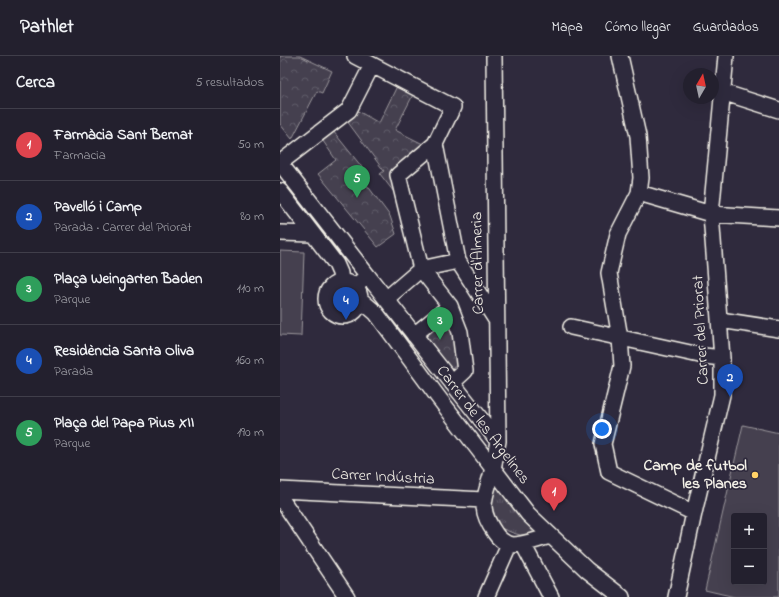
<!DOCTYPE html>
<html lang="es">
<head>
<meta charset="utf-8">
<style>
	:root { --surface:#23202e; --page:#2b2836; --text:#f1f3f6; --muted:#a3a3aa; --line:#403e4a; --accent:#d93025 }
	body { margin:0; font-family:"Indie Flower",sans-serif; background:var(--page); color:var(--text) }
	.controls { position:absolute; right:12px; bottom:12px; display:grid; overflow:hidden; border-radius:4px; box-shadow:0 4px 16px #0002 }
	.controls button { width:36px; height:36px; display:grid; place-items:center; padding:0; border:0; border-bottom:1px solid var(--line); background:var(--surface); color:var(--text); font:20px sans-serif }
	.compass { position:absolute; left:403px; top:12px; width:36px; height:36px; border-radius:50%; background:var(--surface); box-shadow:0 4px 16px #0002; rotate:9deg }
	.you { position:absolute; left:322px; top:373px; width:14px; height:14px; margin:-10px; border:3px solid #fff; border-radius:50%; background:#1a73e8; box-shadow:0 0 0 6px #1a73e833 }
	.badge { display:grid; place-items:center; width:26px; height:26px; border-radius:50%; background:var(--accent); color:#fff; font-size:13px; font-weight:700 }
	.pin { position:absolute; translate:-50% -33px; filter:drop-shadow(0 1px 2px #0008) }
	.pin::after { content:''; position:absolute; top:21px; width:14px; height:12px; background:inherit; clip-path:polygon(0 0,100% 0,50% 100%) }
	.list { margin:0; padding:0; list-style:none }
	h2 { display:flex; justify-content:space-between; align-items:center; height:52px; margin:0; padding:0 16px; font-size:17px }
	h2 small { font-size:13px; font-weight:400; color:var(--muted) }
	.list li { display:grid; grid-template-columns:26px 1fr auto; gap:12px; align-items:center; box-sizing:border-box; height:72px; padding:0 16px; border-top:1px solid var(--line) }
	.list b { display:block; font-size:15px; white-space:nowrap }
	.list p { margin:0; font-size:13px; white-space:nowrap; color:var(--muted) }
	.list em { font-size:13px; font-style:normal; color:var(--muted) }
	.map { position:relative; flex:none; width:499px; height:541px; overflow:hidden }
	header { display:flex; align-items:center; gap:24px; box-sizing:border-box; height:56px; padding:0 20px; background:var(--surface); border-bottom:1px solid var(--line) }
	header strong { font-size:19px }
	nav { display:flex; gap:22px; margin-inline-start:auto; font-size:14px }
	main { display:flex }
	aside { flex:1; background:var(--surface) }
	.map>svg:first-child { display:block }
</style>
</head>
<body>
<header>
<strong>Pathlet</strong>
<nav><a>Mapa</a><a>Cómo llegar</a><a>Guardados</a></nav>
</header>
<main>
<aside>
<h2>Cerca<small>5 resultados</small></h2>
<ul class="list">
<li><span class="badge" style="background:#e0444e">1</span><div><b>Farmàcia Sant Bernat</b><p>Farmacia</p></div><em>50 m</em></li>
<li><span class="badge" style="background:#1a4fb4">2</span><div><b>Pavelló i Camp</b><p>Parada · Carrer del Priorat</p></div><em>80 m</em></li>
<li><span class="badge" style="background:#2e9e5b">3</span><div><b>Plaça Weingarten Baden</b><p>Parque</p></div><em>110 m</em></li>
<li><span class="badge" style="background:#1a4fb4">4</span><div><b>Residència Santa Oliva</b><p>Parada</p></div><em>160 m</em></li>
<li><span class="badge" style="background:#2e9e5b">5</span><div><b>Plaça del Papa Pius XII</b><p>Parque</p></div><em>190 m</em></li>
</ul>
</aside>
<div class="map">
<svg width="499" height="541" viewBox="0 0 499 541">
	<defs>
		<pattern id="grass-tufts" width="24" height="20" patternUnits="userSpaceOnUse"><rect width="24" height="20" fill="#454050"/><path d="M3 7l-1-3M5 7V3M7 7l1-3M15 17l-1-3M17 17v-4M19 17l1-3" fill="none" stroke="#605c69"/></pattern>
		<pattern id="park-crowns" width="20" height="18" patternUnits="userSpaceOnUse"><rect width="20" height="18" fill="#454050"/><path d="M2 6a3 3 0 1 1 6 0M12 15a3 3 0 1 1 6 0" fill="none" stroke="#605c69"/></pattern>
	</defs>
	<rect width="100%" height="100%" fill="#2f2a3d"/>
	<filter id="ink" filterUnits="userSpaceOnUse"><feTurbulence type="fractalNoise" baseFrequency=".025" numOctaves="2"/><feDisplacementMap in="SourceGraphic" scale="8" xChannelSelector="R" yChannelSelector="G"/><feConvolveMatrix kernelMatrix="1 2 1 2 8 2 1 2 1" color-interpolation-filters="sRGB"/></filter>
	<g filter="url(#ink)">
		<path fill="url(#grass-tufts)" stroke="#9c989c" d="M57 243a7 7 0 1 1 14 0a7 7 0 1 1-14 0Z
			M214,428L254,477L240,479L233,477L223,473L214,465L209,446Z"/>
		<path fill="url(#park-crowns)" stroke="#9c989c" d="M0,0H20L52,15L42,37L37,35L12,83L0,68Z
			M119,26L135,35L115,74L145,89L115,119L117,140L100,118L104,115L67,65L76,54L99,67Z
			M53,75L89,120L84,125L110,160L116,178L98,191L38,118L56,104L43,85Z
			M165,263L171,266L178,308L175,311L169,312L141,279Z"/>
		<path fill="#454050" stroke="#9c989c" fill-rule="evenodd" d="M0,195L24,196L21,280L0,279Z
			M463,369L499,377V541H455L425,534ZM454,460H484V526H454Z"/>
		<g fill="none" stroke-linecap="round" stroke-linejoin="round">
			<defs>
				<path id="minor" d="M75,0L173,51L155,88L178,205L216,264
					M214,0L218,385C216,395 215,406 212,416C205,443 197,451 215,477C218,482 225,488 232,489C245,489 258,483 271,480
					M340,0L358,80L361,122L359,137L338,178L329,217L340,282L342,310L323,388L329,416L414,457
					M442,36L499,54
					M155,88L118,119L141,213L170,250L180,276L185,315L172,327
					M0,107L88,220
					M0,107L69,54L92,9
					M0,135L56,208L60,217L61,226
					M359,137L431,158L499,162
					M0,177L33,178
					M46 243a17 17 0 1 1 34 0a17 17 0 1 1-34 0Z
					M75,230L88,220L218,385
					M106,243L141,213L178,205
					M81,244L96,257L158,341L248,458L307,514L342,541
					M440,264L499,273
					M291,271L424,300L442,302
					M134,279L170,250
					M0,434L204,444
					M0,441L67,541
					M243,488L271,541
					M206,541L229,489
					M396,541L414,457L442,339V302L431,158L446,0"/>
			</defs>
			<use href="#minor" stroke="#f4f1e8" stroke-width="18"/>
			<use href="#minor" stroke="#2f2a3d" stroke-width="15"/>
		</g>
	</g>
	<circle fill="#ffd166" stroke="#2f2a3d" stroke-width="1.5" cx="475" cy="419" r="4"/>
	<g text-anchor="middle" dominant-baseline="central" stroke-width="3.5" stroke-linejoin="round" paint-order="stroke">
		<g font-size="16" fill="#f4f1e8" stroke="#2f2a3d">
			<text transform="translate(198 207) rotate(-91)">Carrer d'Almeria</text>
			<text transform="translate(421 274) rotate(-93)">Carrer del Priorat</text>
			<text transform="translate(203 369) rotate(53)">Carrer de les Argelines</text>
			<text transform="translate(103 421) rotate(3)">Carrer Indústria</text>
		</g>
		<g font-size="16" font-weight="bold" fill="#f4f1e8" stroke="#2f2a3d" text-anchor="end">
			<text x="467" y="410">Camp de futbol<tspan x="467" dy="18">les Planes</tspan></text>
		</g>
	</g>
</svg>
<div class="controls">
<button>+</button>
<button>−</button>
</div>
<svg class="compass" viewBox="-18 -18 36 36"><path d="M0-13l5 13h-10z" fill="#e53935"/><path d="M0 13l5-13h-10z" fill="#a3a3aa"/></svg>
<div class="you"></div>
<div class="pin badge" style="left:274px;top:455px;background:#e0444e">1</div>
<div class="pin badge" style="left:450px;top:341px;background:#1a4fb4">2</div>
<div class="pin badge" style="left:160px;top:284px;background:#2e9e5b">3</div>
<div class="pin badge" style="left:66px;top:264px;background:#1a4fb4">4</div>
<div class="pin badge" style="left:77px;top:142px;background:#2e9e5b">5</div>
</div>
</main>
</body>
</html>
